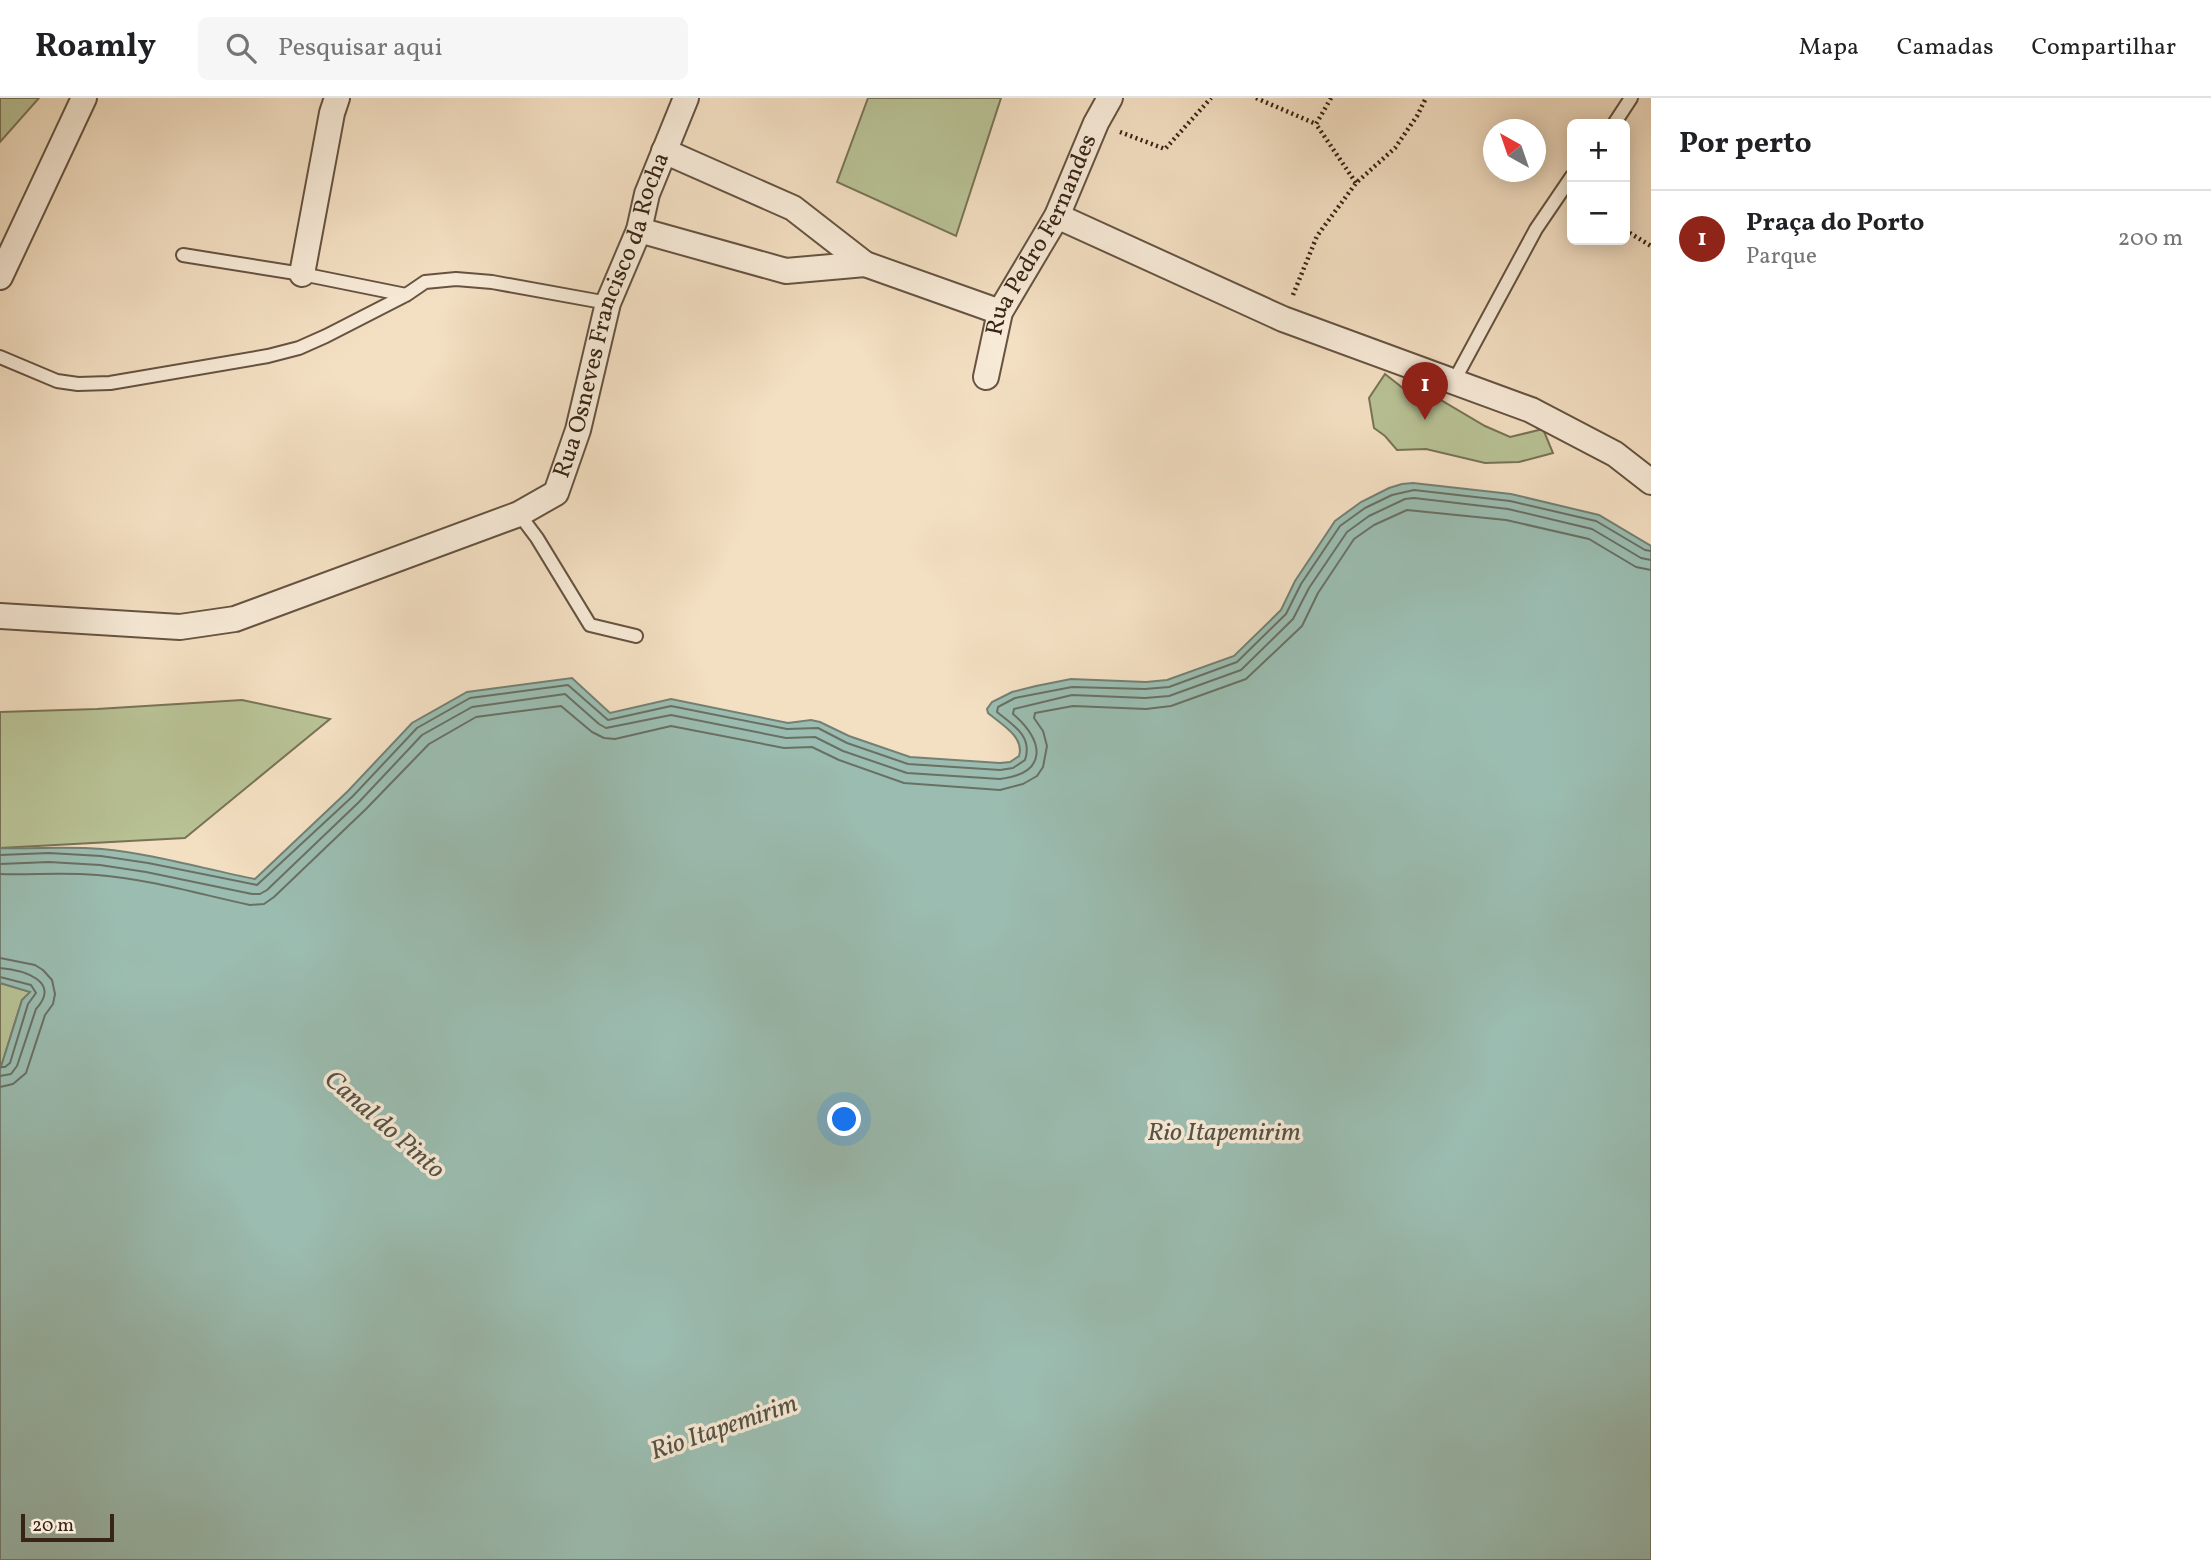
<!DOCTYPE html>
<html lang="pt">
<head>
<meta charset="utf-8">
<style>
	:root { --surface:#fff; --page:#f6f6f6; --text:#202124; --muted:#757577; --line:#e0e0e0; --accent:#8f2418 }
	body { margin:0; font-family:Vollkorn,serif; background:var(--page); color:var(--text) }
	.controls { position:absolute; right:21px; top:21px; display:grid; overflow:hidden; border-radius:10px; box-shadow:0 4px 18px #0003 }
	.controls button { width:63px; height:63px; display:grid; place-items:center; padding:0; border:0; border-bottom:2px solid var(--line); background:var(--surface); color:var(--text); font:35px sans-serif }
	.compass { position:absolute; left:1483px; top:21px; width:63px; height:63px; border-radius:50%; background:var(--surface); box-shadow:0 4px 18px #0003; rotate:320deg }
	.scale { position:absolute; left:21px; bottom:18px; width:93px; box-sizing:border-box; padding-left:7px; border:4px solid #372416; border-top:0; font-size:19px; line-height:24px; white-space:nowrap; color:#372416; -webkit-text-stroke:5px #f7ead7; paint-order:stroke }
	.you { position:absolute; left:845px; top:1022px; width:24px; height:24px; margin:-18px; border:5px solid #fff; border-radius:50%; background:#1a73e8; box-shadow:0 0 0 10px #1a73e833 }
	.badge { display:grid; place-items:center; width:46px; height:46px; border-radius:50%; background:var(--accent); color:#fff; font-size:23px; font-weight:700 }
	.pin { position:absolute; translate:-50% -58px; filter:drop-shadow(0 2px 4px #0008) }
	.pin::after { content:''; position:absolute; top:37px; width:24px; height:21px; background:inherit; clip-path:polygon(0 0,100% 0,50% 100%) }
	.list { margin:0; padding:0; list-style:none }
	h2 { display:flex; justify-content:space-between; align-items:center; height:91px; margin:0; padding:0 28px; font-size:30px }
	h2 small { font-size:23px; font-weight:400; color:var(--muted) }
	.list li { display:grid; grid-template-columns:46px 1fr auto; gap:21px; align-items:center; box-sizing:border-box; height:98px; padding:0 28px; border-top:2px solid var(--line) }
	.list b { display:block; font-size:26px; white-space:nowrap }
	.list p { margin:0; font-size:23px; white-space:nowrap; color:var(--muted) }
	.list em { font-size:23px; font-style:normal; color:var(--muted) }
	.icon { flex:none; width:38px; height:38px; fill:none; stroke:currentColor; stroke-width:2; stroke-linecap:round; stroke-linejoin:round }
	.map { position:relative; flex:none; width:1651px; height:1462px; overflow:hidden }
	header { display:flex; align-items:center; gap:42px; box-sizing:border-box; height:98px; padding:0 35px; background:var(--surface); border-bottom:2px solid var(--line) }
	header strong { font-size:33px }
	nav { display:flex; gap:38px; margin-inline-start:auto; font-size:24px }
	.search { width:490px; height:63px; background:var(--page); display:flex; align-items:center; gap:18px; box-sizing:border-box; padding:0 24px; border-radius:10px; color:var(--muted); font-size:26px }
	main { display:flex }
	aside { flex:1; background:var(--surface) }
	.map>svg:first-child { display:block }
</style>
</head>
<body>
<header>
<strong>Roamly</strong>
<div class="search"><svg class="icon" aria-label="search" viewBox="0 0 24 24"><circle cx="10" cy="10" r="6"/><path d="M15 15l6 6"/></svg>Pesquisar aqui</div>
<nav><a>Mapa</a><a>Camadas</a><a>Compartilhar</a></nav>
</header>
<main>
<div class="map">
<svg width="1651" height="1462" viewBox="0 0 1651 1462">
	<rect width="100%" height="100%" fill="#f3dfc2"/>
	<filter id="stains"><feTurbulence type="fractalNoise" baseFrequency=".00286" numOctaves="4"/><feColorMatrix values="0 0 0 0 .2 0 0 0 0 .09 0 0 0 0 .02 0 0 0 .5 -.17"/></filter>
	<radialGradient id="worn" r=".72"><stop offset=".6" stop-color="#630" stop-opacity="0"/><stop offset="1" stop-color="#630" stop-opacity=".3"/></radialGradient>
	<path fill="#b8c295" stroke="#787356" stroke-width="2" d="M0,0H39L0,44Z
		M868,0H1001L956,138L837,84Z
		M1385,276L1413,298L1424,297L1439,301L1485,328L1510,339L1543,331L1553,355L1519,364L1485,365L1426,351L1397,352L1385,338L1374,330L1369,300Z
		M242,602L330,621L185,740L0,750V614L97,611Z
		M0,885L31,894L22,902L0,972Z"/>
	<path fill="#9bbdb1" stroke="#738073" stroke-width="2" d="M1413,385L1511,396L1599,417L1651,448V1462H0V972L22,902L30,894L0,885V750C34,751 68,748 102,751C154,756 204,771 255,781L348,693L412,625L467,594L572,580L610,615L671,601L788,625L811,622L820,624L849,638L910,659L1000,665L1010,664L1019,658C1025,639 1001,626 988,615L987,611L992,604L1012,594L1036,588L1071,581L1146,584L1167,582L1234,558L1281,512L1295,483L1335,423L1361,404L1389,390L1402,386Z"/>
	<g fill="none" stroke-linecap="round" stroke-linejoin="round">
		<path stroke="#697064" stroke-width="2" d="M0,757L49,755L101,758L148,765L257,787L353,698L417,630L470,600L568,587L608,622L671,608L787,631L818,630L847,645L908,666L1000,672L1013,670L1025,662C1033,638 1013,627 997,614L998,609L1015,600L1072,589L1145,591L1169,589L1237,564L1286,516L1301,486L1340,428L1365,410L1392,397L1414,392L1510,403L1596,423L1645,452L1651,453
			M0,766L49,764L100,767L146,774L252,796H260L267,792L359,704L422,637L472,609L565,596L599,626L606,630L671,617L786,640L815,639L843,653L907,675L1000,681C1049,675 1044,642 1013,616L1014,611L1072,597L1145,600L1169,598L1241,572L1293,521L1309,490L1347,434L1369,418L1405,401L1414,400L1508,411L1592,431L1641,460L1651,462
			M0,776C32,777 64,774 97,777C148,781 199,796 250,807L264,806L274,799L366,711L429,646L476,619L561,608L592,634L604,640L615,641L671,628L784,650L812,649L839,662L904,685L1000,692L1023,686L1037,678L1043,669L1047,648L1043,633L1034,620L1035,615L1073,608L1146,611L1171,608L1246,581L1302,528L1318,495L1354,441L1374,427L1407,412L1506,422L1589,441L1636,469L1651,472
			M0,860L35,867L43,872L52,882L55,896L53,906L45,917L26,975L13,986L0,989
			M0,870C23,872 62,883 36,911L17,968L11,976L0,978
			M0,879L31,887L36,895L28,906L10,965L5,969H0"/>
		<defs>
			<path id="service" d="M1614,26L1631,0
				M183,157L302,176L406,197
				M0,259L57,283L78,286L110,285L268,258L299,250L326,238L406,197L425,184L456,181L492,184L608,205
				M1454,283L1536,131L1572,78
				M519,416L537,440L590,527L636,538"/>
			<g id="minor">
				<path d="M664,53L793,110L865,166L1000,214"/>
				<path d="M1057,118L1283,221L1531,312L1615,356L1651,384"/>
				<path d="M639,132L786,173L865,166"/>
				<path d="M302,176L332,15L337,0"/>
				<path d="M0,179L84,0"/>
				<path id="s1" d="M986,279L1000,214L1057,118L1096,25L1110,0"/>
				<path id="s2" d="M0,518L180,529L235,521L519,416L556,395L578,332L608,205L639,132L647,96L686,0"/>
			</g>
		</defs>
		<use href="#service" stroke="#665341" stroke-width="16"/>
		<use href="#minor" stroke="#665341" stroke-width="28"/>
		<path stroke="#372416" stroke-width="4.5" stroke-dasharray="2 3.5" stroke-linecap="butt" d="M1256,0L1316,26
			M1331,0L1316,26L1356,85
			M1120,34L1165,51L1211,0
			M1625,132L1651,148
			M1293,197L1317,138L1356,85L1395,50L1417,18L1426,0"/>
		<use href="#service" stroke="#f7ead7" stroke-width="12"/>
		<use href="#minor" stroke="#f7ead7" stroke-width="24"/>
	</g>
	<g text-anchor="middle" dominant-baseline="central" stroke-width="7" stroke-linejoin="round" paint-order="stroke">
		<g font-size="24" fill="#372416" stroke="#f7ead7">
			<text stroke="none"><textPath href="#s1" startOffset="154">Rua Pedro Fernandes</textPath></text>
			<text stroke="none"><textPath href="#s2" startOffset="768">Rua Osneves Francisco da Rocha</textPath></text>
		</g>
		<g font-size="26" font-style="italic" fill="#555244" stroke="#f7ead7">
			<text transform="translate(384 1027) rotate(41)">Canal do Pinto</text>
			<text x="1224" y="1035">Rio Itapemirim</text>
			<text transform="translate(724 1330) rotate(-19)">Rio Itapemirim</text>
		</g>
	</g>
	<rect width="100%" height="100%" filter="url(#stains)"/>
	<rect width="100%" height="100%" fill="url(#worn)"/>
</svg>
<div class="controls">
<button>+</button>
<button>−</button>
</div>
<svg class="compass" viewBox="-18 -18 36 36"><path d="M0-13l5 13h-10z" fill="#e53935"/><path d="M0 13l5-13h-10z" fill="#757577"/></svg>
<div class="scale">20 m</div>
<div class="you"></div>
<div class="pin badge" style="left:1425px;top:322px">1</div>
</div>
<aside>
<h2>Por perto<small></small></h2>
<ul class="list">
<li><span class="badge">1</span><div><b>Praça do Porto</b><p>Parque</p></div><em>200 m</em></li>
</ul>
</aside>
</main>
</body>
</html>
